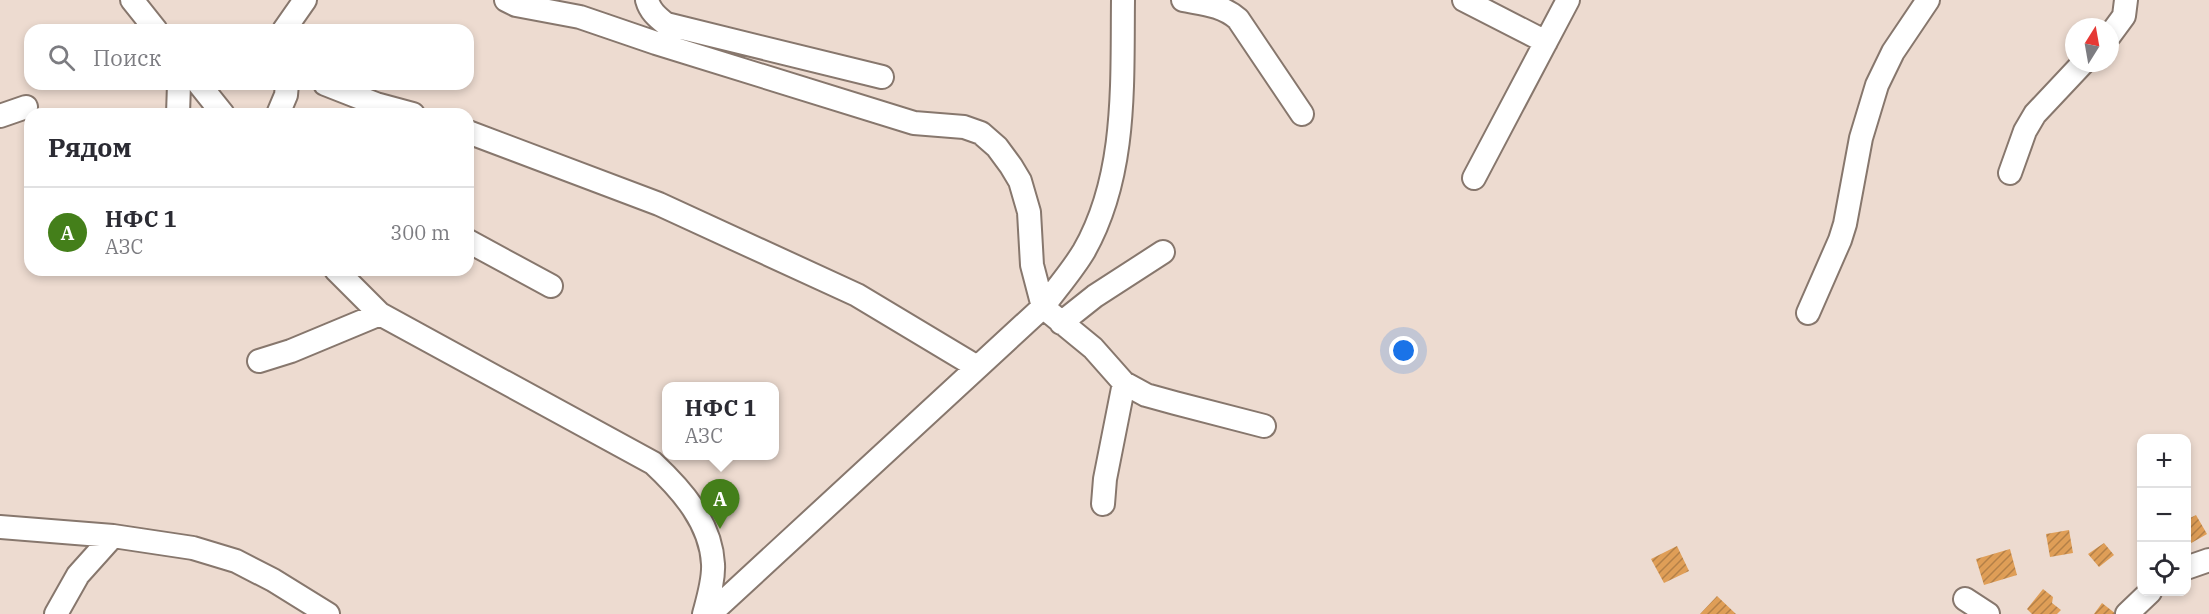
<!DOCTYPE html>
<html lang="ru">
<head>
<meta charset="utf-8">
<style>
	:root { --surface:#fff; --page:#f2f2f3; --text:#2b2b33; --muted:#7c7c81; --line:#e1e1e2; --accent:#447f1a }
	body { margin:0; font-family:"IBM Plex Serif",serif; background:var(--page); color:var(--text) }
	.controls { position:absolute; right:18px; bottom:18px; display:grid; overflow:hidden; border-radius:12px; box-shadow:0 3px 9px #0003 }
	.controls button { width:54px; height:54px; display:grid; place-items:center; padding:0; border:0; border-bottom:2px solid var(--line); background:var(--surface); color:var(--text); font:30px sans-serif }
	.compass { position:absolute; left:2065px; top:18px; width:54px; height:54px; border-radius:50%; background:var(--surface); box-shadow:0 3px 9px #0003; rotate:11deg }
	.you { position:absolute; left:1404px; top:351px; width:21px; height:21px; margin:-15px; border:4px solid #fff; border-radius:50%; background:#1a73e8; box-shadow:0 0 0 9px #1a73e833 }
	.badge { display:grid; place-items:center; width:39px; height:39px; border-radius:50%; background:var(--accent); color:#fff; font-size:20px; font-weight:700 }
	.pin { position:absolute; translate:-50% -50px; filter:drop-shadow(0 2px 3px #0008) }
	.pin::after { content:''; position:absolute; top:32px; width:21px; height:18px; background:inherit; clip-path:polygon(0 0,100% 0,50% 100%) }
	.popup { position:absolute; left:662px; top:382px; width:117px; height:78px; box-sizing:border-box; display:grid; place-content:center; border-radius:12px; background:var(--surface); filter:drop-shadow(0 2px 4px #0005); font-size:20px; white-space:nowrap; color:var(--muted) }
	.popup b { font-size:22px; color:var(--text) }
	.popup::after { content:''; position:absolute; left:50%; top:100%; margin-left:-12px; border:12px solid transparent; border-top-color:var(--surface) }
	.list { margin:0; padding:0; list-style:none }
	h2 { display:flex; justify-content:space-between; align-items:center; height:78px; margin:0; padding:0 24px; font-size:26px }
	h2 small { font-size:20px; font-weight:400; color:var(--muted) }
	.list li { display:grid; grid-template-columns:39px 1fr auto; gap:18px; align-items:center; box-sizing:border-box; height:90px; padding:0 24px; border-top:2px solid var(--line) }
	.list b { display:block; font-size:22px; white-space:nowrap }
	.list p { margin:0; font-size:20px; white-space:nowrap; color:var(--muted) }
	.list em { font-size:20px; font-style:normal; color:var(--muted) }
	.icon { flex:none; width:33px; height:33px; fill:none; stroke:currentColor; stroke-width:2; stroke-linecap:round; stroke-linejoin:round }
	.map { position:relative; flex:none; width:2209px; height:614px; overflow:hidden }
	.search { position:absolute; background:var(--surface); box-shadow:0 3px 9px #0003; left:24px; top:24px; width:450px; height:66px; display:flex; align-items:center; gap:15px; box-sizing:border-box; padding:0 21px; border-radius:18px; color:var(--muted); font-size:22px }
	.panel { position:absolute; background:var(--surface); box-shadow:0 3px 9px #0003; left:24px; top:108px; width:450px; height:168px; border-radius:18px }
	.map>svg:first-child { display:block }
</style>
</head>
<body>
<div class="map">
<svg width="2209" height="614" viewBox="0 0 2209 614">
	<defs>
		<pattern id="building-hatch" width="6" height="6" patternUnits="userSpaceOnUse" patternTransform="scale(1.5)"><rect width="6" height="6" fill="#df9e57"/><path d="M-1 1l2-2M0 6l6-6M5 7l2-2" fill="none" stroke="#b48047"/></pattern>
	</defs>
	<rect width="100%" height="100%" fill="#eddbd0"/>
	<path fill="url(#building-hatch)" d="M2196,515L2207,534L2186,546V520Z
		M2069,530L2073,553L2050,557L2046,534Z
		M2104,543L2114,555L2099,567L2088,554Z
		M1677,546L1689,571L1664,583L1651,559Z
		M2010,549L2017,575L1984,585L1976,559Z
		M2043,589L2053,597L2052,603L2061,610L2057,614H2032L2027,609Z
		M1717,596L1736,614H1700Z
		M2102,603L2116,614H2094Z"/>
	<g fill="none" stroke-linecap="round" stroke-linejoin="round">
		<defs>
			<path id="minor" d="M132,0L156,30
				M506,0L516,5L580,17L656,43L914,123L964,127L981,133L997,147L1011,166L1020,181L1029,212L1032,265L1043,307L1093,348L1124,383L1146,395L1175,403L1264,426
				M647,0C650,11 657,17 666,24L882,77
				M1183,0C1203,4 1222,5 1238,19L1302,114
				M1464,0L1546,42
				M284,30L305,0
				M2110,35L2124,16L2126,0
				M199,84L223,114
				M325,84L376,104L413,114
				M178,114L179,84
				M278,114L286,95L287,84
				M0,116L26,107
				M468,132L659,204L857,295L977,367
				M2010,173L2025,131L2035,114L2083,63
				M1474,178L1568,0
				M468,241L551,286
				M336,270L380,314L653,463C682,490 711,523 713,564C714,580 708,599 704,614
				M1808,313L1840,240L1845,224L1861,138L1877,85L1893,52L1928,0
				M1061,323L1095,296L1163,252
				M259,361L291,351L380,314
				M1103,504L1105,479L1124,383
				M0,527L113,536L193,548L236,561L273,580L328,614
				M2186,568L2209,560
				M1965,599L1988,614
				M56,614L78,575L113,536
				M710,614L1043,307C1056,289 1072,271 1084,251C1127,175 1122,85 1123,0
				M2127,614L2150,592"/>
		</defs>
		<use href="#minor" stroke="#87776d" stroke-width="26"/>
		<use href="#minor" stroke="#fff" stroke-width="22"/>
	</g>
</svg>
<div class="controls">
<button>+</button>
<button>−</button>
<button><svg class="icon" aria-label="locate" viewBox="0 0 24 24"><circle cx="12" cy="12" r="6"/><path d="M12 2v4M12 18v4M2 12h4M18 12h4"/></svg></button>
</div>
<svg class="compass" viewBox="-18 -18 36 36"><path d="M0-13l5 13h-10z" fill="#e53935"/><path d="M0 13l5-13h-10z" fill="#7c7c81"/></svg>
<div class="you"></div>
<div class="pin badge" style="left:720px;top:529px">A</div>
<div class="popup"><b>НФС 1</b>АЗС</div>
<div class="search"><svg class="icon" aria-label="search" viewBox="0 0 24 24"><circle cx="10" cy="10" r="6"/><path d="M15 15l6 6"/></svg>Поиск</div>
<section class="panel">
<h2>Рядом<small></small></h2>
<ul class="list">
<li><span class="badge">A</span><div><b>НФС 1</b><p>АЗС</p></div><em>300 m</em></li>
</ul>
</section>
</div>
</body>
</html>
